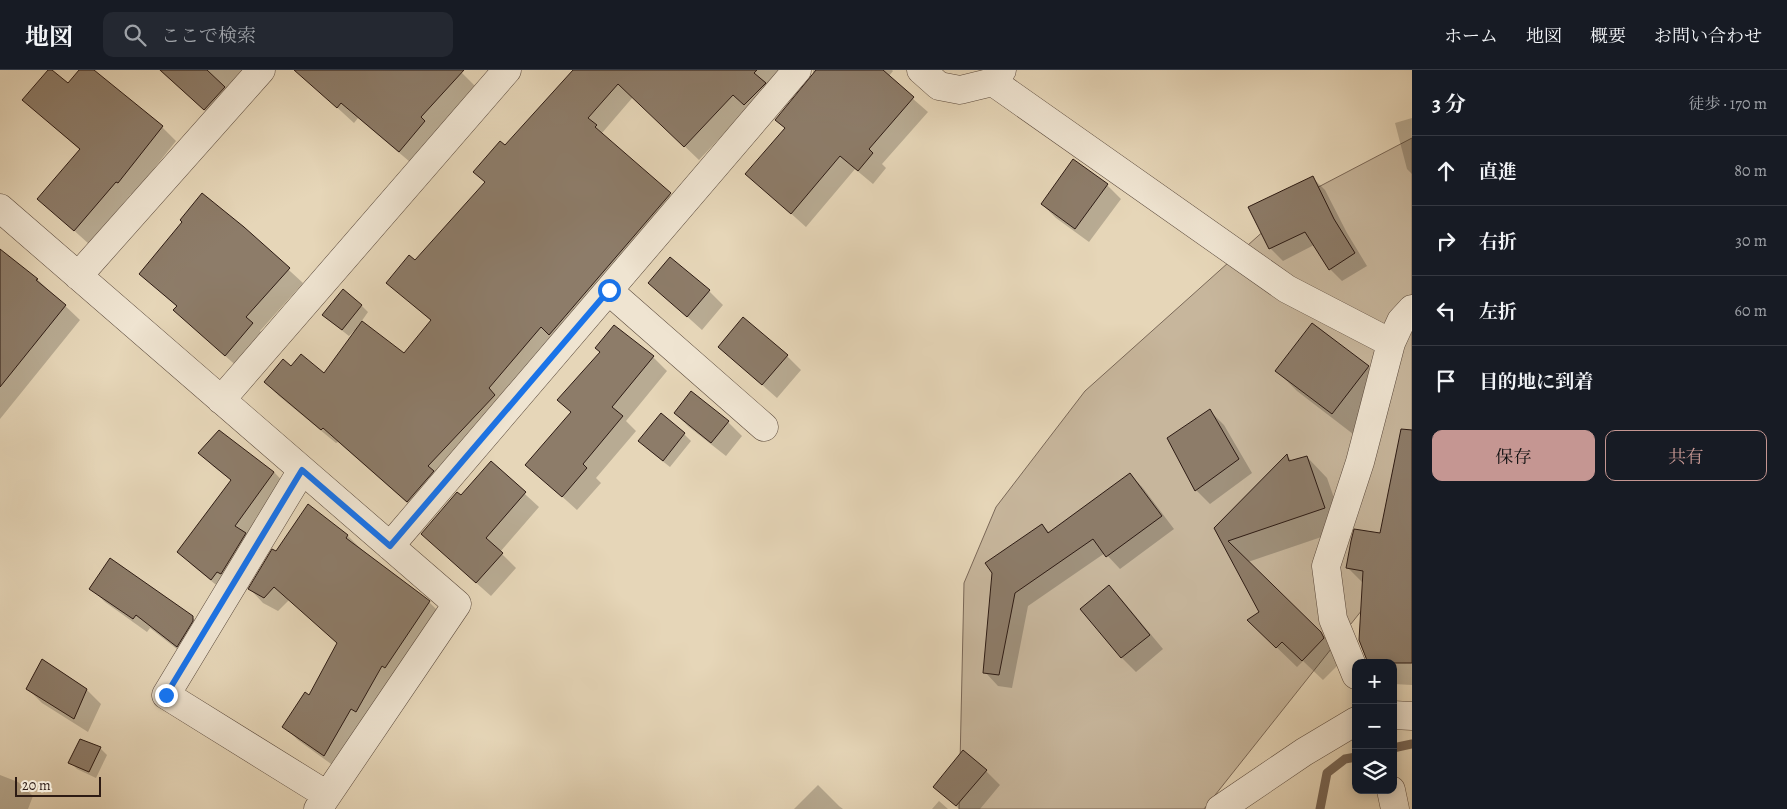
<!DOCTYPE html>
<html lang="ja">
<head>
<meta charset="utf-8">
<style>
	:root { --surface:#171b24; --page:#242831; --text:#f1f3f6; --muted:#9ea1a6; --line:#363941; --accent:#c59692 }
	body { margin:0; font-family:Alegreya,"Noto Serif JP",serif; background:var(--page); color:var(--text) }
	.controls { position:absolute; right:15px; bottom:15px; display:grid; overflow:hidden; border-radius:10px; box-shadow:0 2px 12px #0003 }
	.controls button { width:45px; height:45px; display:grid; place-items:center; padding:0; border:0; border-bottom:1px solid var(--line); background:var(--surface); color:var(--text); font:25px sans-serif }
	.scale { position:absolute; left:15px; bottom:12px; width:86px; box-sizing:border-box; padding-left:5px; border:2px solid #2d1b14; border-top:0; font-size:14px; line-height:18px; white-space:nowrap; color:#2d1b14; -webkit-text-stroke:4px #efe4d1; paint-order:stroke }
	.stop { position:absolute; width:15px; height:15px; margin:-11px; border:4px solid #1a73e8; border-radius:50%; background:#fff }
	.stop.end { background:#1a73e8; border-color:#fff; box-shadow:0 1px 5px #0008 }
	.list { margin:0; padding:0; list-style:none }
	h2 { display:flex; justify-content:space-between; align-items:center; height:65px; margin:0; padding:0 20px; font-size:21px }
	h2 small { font-size:16px; font-weight:400; color:var(--muted) }
	.list li { display:grid; grid-template-columns:32px 1fr auto; gap:15px; align-items:center; box-sizing:border-box; height:70px; padding:0 20px; border-top:1px solid var(--line) }
	.list b { display:block; font-size:19px; white-space:nowrap }
	.list em { font-size:16px; font-style:normal; color:var(--muted) }
	.actions { display:flex; gap:10px; padding:15px 20px }
	.actions a { flex:1; padding:11px 0; border:1px solid var(--accent); border-radius:10px; text-align:center; font-size:18px; color:var(--accent) }
	.actions .main { background:var(--accent); color:#111 }
	.icon { flex:none; width:28px; height:28px; fill:none; stroke:currentColor; stroke-width:2; stroke-linecap:round; stroke-linejoin:round }
	.map { position:relative; flex:none; width:1412px; height:739px; overflow:hidden }
	header { display:flex; align-items:center; gap:30px; box-sizing:border-box; height:70px; padding:0 25px; background:var(--surface); border-bottom:1px solid var(--line) }
	header strong { font-size:24px }
	nav { display:flex; gap:28px; margin-inline-start:auto; font-size:18px }
	.search { width:350px; height:45px; background:var(--page); display:flex; align-items:center; gap:12px; box-sizing:border-box; padding:0 18px; border-radius:10px; color:var(--muted); font-size:19px }
	main { display:flex }
	aside { flex:1; background:var(--surface) }
	.map>svg:first-child { display:block }
</style>
</head>
<body>
<header>
<strong>地図</strong>
<div class="search"><svg class="icon" aria-label="search" viewBox="0 0 24 24"><circle cx="10" cy="10" r="6"/><path d="M15 15l6 6"/></svg>ここで検索</div>
<nav><a>ホーム</a><a>地図</a><a>概要</a><a>お問い合わせ</a></nav>
</header>
<main>
<div class="map">
<svg width="1412" height="739" viewBox="0 0 1412 739">
	<rect width="100%" height="100%" fill="#e6d6b8"/>
	<filter id="stains"><feTurbulence type="fractalNoise" baseFrequency=".004" numOctaves="4"/><feColorMatrix values="0 0 0 0 .2 0 0 0 0 .09 0 0 0 0 .02 0 0 0 .5 -.17"/></filter>
	<radialGradient id="worn" r=".72"><stop offset=".6" stop-color="#630" stop-opacity="0"/><stop offset="1" stop-color="#630" stop-opacity=".3"/></radialGradient>
	<path fill="#c7b69c" stroke="#7a6858" d="M1412,68V477L1204,739H959L964,513L996,437L1085,321L1305,124Z"/>
	<path fill="#0003" d="M49,0L68,15L80,0H92L162,57L176,71L132,126L131,124L89,174L39,129L81,81L24,30Z
		M159,0H258L221,55Z
		M296,0H459L478,19L416,97L358,48L354,53Z
		M575,0H805L748,38L699,90L633,27L602,63L609,71L684,138L422,446L338,372L336,373L279,326L265,312L291,298L324,305L355,262L354,261L349,266L331,252L362,236L368,242L361,252L405,285L431,251L388,213L415,192L486,113L505,77Z
		M813,0H892L893,1L888,7L928,42L882,94L886,98L873,114L855,99L806,157L747,104L786,59L776,50L813,4Z
		M1412,48V104L1407,99L1395,53Z
		M1313,108L1325,120L1347,163L1367,196L1342,211L1330,199L1314,175L1283,191L1270,178Z
		M1107,115L1121,129L1089,172L1056,148L1042,134Z
		M184,152L243,158L303,213L260,261L266,268L240,299L189,254L175,240L177,237L140,204Z
		M0,194L37,209L80,250L0,349Z
		M650,213L709,221L723,235L702,260Z
		M719,277L787,286L801,300L777,328Z
		M653,287L667,301L626,351L636,361L596,408L601,413L577,440L527,395L572,343L559,330Z
		M1368,297L1388,318L1353,364L1297,321L1277,301Z
		M1210,341L1224,355L1252,403L1210,434L1196,420L1168,369Z
		M675,343L728,352L742,366L726,386L689,357Z
		M684,364L691,371L670,397L646,378Z
		M200,383L274,402L288,417L226,523L193,496L179,482L232,411L214,397Z
		M1287,386L1293,392L1307,387L1327,408L1345,459L1248,492L1342,584L1344,589L1323,610L1303,591L1297,597L1269,570L1261,543L1216,458Z
		M1412,389V615L1393,614V593L1363,513L1348,498L1381,465Z
		M491,393L539,437L500,482L516,498L491,526L437,478L461,427Z
		M1130,404L1143,418L1174,459L1120,499L1105,483L1028,536L1012,618L998,616L985,602L993,502L1042,455L1050,463Z
		M347,465L361,479L429,532L443,546L338,699L298,670L284,656L309,627L338,574L289,530L278,541L263,533L250,519L276,483Z
		M1109,517L1123,531L1163,579L1136,602L1122,588L1082,539Z
		M91,518L192,547L206,561L191,590L150,558L147,562L105,532Z
		M42,591L87,620L101,634L88,662L42,633L28,619Z
		M81,670L100,678L107,685L96,708L77,699L70,692Z
		M986,701L1000,715L980,739H959L935,717Z
		M0,705L18,712L33,726L28,739H0Z
		M818,715L839,736L843,739H794Z
		M939,731L948,739H932Z"/>
	<g fill="none" stroke-linecap="round" stroke-linejoin="round">
		<path stroke="#766555" stroke-width="9" d="M1393,678L1412,674
			M1320,739L1327,703L1345,689L1356,687"/>
	</g>
	<path fill="#8d7c69" stroke="#2d1b14" d="M48,0H52L68,13L79,0H94L163,56L118,113L116,112L74,161L37,129L80,79L22,30Z
		M160,0H207L225,17L204,40Z
		M294,0H464L421,47L425,51L399,82L341,33L337,38Z
		M573,0H757L754,3L766,13L744,35L733,25L684,77L618,14L588,48L597,55L595,57L671,123L549,265L541,257L489,318L495,325L428,396L434,401L407,432L323,358L321,360L264,312L283,289L291,296L301,284L324,303L362,251L404,283L431,250L386,213L409,185L415,190L485,112L473,102L500,71L505,75Z
		M816,0H883L914,27L869,79L873,83L858,101L840,86L791,144L745,104L785,58L775,50Z
		M1073,89L1108,114L1075,159L1041,134Z
		M1313,106L1334,149L1355,183L1329,200L1305,162L1269,179L1248,137Z
		M202,123L244,157L290,198L246,247L253,253L225,286L173,240L177,236L139,204L182,152L180,150Z
		M0,179L38,209L36,210L66,235L0,317Z
		M670,187L710,220L687,247L648,213Z
		M343,219L362,235L342,260L322,245Z
		M743,247L788,285L762,315L718,277Z
		M1312,253L1369,296L1332,344L1275,301Z
		M614,255L654,286L612,337L623,346L583,394L587,398L562,427L525,395L571,342L557,330L600,282L595,278Z
		M691,321L729,351L711,373L674,343Z
		M1210,339L1239,389L1195,421L1167,368Z
		M661,343L685,363L663,391L638,371Z
		M1401,359L1412,360V593H1368L1359,570L1363,501L1346,498L1351,471L1354,459L1380,463Z
		M219,360L274,402L235,456L246,463L221,504L217,502L211,510L177,482L231,410L198,383Z
		M1287,384L1289,391L1307,386L1325,438L1228,471L1321,562L1324,568L1302,591L1282,572L1276,578L1247,550L1259,542L1214,458Z
		M491,391L526,422L486,468L503,483L476,513L421,464L457,422L461,425Z
		M1130,403L1162,446L1106,487L1093,469L1015,523L999,605L983,603L992,503L985,493L1042,454L1048,463Z
		M308,434L348,465L346,468L430,531L385,598L382,596L356,642L351,639L324,686L282,657L305,622L309,625L337,573L274,517L264,528L248,519L272,479L276,481Z
		M110,488L193,546V551L177,577L136,545L133,549L89,519Z
		M1109,515L1150,565L1121,588L1080,539Z
		M42,589L87,619L74,649L26,619Z
		M80,669L101,677L89,702L68,693Z
		M963,680L987,700L956,736L933,717Z"/>
	<g fill="none" stroke-linecap="round" stroke-linejoin="round">
		<defs>
			<path id="minor" d="M921,0L939,16L960,20L993,12L1002,0
				M993,12L1287,219L1391,273
				M0,138L457,534L318,739
				M78,206L261,0
				M609,221L764,357
				M221,330L507,0
				M302,400L166,625L327,725
				M390,476L797,0
				M1356,605L1333,549L1326,496L1360,392L1391,273L1401,251L1412,239
				M1393,645L1412,646
				M1391,720L1395,739
				M1220,739L1304,682L1356,651"/>
		</defs>
		<use href="#minor" stroke="#5b4a3d" stroke-width="29"/>
		<use href="#minor" stroke="#efe4d1" stroke-width="28"/>
	</g>
	<g fill="none" stroke-linecap="round" stroke-linejoin="round">
		<path stroke="#1a73e8" stroke-width="6" d="M166,625L302,400L390,476L609,220"/>
	</g>
	<rect width="100%" height="100%" filter="url(#stains)"/>
	<rect width="100%" height="100%" fill="url(#worn)"/>
</svg>
<div class="controls">
<button>+</button>
<button>−</button>
<button><svg class="icon" aria-label="layers" viewBox="0 0 24 24"><path d="M12 4l9 5-9 5-9-5zM3 14l9 5 9-5"/></svg></button>
</div>
<div class="scale">20 m</div>
<div class="stop" style="left:609px;top:220px"></div>
<div class="stop end" style="left:166px;top:625px"></div>
</div>
<aside>
<h2>3 分<small>徒歩 · 170 m</small></h2>
<ul class="list">
<li><svg class="icon" aria-label="ahead" viewBox="0 0 24 24"><path d="M12 20V5M6 11l6-6 6 6"/></svg><div><b>直進</b></div><em>80 m</em></li>
<li><svg class="icon" aria-label="right" viewBox="0 0 24 24"><path d="M7 20v-9h11M14 6l5 5-5 5"/></svg><div><b>右折</b></div><em>30 m</em></li>
<li><svg class="icon" aria-label="left" viewBox="0 0 24 24"><path d="M17 20v-9H6M10 6l-5 5 5 5"/></svg><div><b>左折</b></div><em>60 m</em></li>
<li><svg class="icon" aria-label="arrive" viewBox="0 0 24 24"><path d="M6 21V4h12l-3 4 3 4H6"/></svg><div><b>目的地に到着</b></div></li>
</ul>
<div class="actions"><a class="main">保存</a><a>共有</a></div>
</aside>
</main>
</body>
</html>
